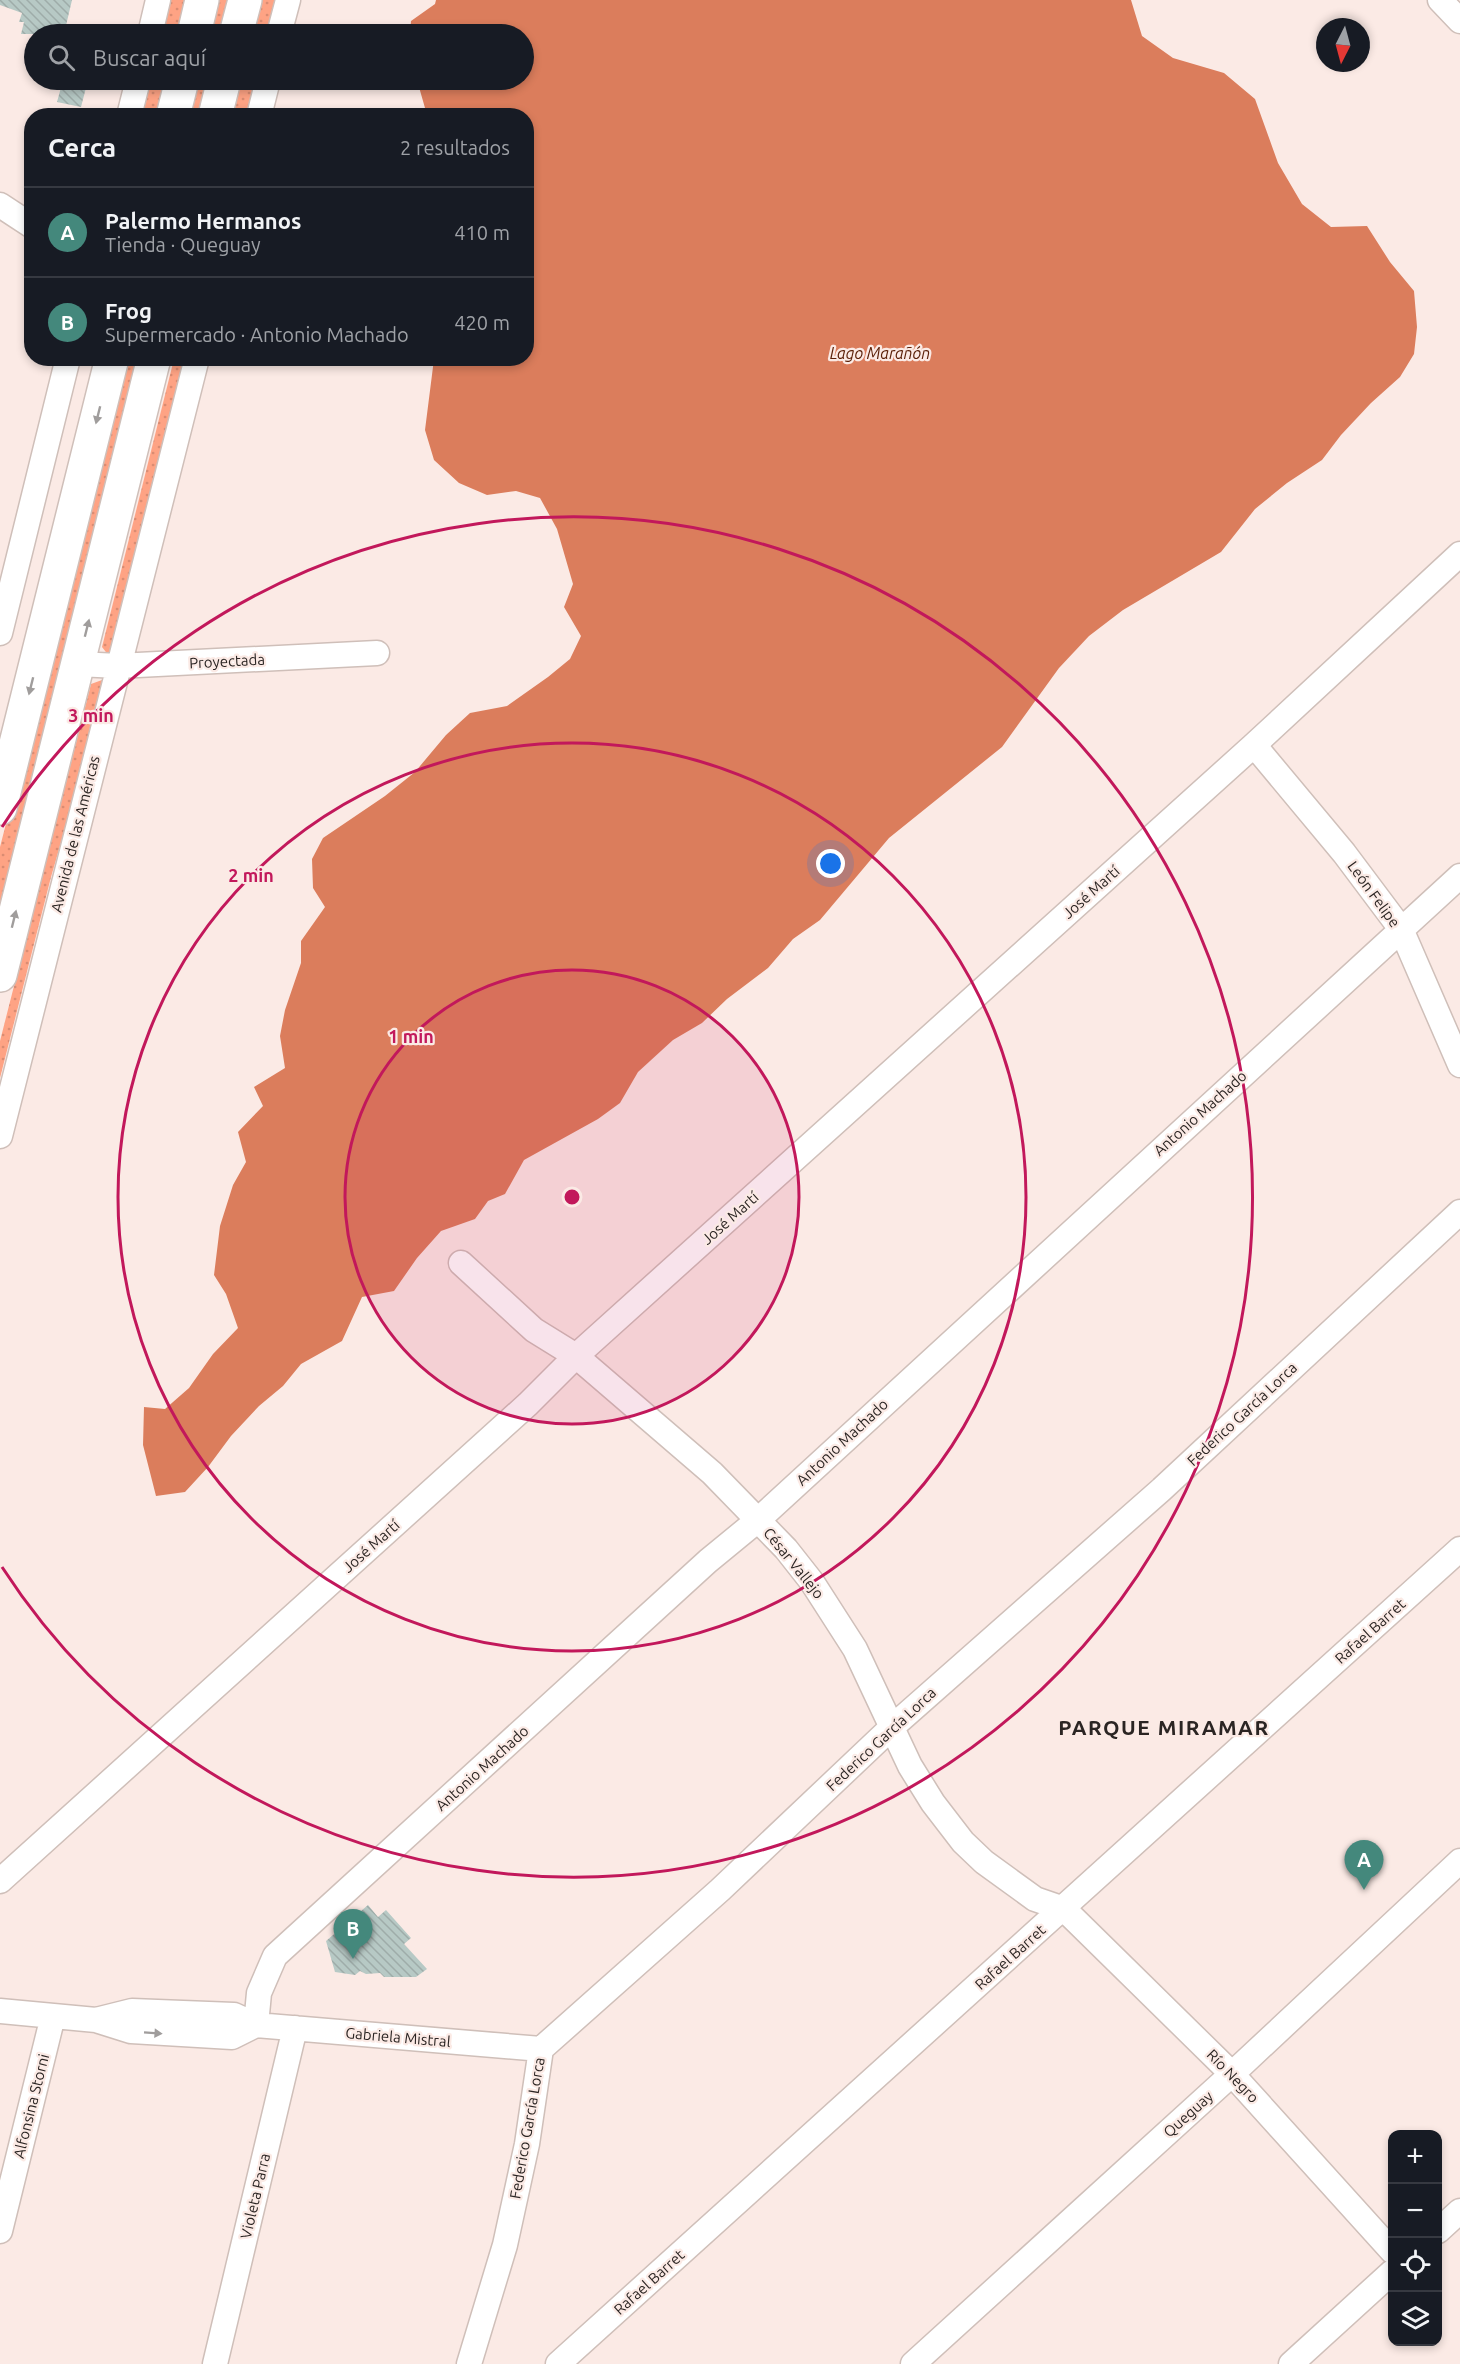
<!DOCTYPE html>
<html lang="es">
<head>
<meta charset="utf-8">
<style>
	:root { --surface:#171b24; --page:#20242c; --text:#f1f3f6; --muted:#9ea1a6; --line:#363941; --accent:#44887c }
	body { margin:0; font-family:Ubuntu,sans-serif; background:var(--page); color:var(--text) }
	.controls { position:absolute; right:18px; bottom:18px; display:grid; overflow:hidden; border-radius:12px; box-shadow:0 3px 9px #0003 }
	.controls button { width:54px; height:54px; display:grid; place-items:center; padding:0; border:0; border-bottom:2px solid var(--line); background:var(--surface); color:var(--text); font:30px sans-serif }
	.compass { position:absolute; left:1316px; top:18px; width:54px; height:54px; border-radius:50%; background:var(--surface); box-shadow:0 3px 9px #0003; rotate:186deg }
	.you { position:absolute; left:831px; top:864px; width:21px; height:21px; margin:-15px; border:4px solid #fff; border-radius:50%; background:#1a73e8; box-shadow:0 0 0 9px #1a73e833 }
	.badge { display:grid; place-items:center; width:39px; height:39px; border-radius:50%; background:var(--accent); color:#fff; font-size:20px; font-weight:700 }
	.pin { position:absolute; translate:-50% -50px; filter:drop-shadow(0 2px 3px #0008) }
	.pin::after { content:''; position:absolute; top:32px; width:21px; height:18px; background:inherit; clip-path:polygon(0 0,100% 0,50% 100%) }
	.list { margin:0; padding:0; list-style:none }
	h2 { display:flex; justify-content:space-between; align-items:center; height:78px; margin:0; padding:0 24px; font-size:26px }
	h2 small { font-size:20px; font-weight:400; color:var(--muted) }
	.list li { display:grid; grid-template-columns:39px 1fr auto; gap:18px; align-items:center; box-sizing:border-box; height:90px; padding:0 24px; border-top:2px solid var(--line) }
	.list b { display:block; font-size:22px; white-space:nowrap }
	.list p { margin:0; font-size:20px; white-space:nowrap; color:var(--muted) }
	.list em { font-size:20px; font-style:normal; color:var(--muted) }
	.icon { flex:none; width:33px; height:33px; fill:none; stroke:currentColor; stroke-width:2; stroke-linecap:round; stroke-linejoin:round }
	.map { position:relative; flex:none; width:1460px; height:2364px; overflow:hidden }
	.search { position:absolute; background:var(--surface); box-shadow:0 3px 9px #0003; left:24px; top:24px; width:510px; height:66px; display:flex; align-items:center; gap:15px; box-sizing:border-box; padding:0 21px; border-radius:33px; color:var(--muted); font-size:22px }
	.panel { position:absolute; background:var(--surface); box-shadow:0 3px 9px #0003; left:24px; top:108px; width:510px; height:258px; border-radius:24px }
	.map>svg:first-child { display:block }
</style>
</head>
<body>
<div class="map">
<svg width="1460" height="2364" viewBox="0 0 1460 2364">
	<defs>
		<pattern id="grass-dots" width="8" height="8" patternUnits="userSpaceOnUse" patternTransform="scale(1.5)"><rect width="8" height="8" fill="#fea384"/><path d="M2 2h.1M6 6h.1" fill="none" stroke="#da8c72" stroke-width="1.8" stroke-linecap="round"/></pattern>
		<pattern id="building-back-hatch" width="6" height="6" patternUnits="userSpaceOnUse" patternTransform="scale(1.5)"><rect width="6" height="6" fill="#b7c9c5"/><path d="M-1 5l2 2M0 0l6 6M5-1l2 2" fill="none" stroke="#9eaca9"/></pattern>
	</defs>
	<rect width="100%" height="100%" fill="#fbeae5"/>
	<path fill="url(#grass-dots)" d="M168,0H187L178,34H159Z
		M213,0H235L226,34H204Z
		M261,0H281L272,34H253Z
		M148,80H166L157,115L140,116Z
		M193,80H215L206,115L183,116Z
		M242,80H261L251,115L233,116Z
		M124,359H137L0,926V847L94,482Z
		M174,359H189L114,656H109L102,647Z
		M102,680L108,681L51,877L0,1078V1041L91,684Z"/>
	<path fill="#db7d5c" d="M436,0H1131L1142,36L1173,58L1224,73L1255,99L1278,163L1302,204L1331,227L1367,226L1390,262L1414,291L1417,327L1414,354L1400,377L1371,403L1341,435L1322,460L1287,483L1255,509L1221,552L1123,610L1089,636L1059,668L1002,747L889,838L820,920L793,939L768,968L727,999L702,1023L673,1040L638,1072L620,1103L598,1119L524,1160L505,1194L488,1201L475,1219L441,1231L417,1258L394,1291L362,1297L342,1341L301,1364L283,1386L259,1406L231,1436L208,1467L185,1492L156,1496L143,1445L144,1407L165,1409L189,1388L213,1354L238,1328L226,1294L214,1275L220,1226L233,1185L246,1162L238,1132L263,1106L254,1087L285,1068L280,1036L285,1010L301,963V941L325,907L313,888L312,859L323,838L385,796L415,772L446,735L470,713L507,706L548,677L570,659L581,636L564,607L573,584L557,529L540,498L516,491L487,495L459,483L434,460L425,430L434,359L526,358V116L427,115L417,80H524V34H410L411,21L435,4Z"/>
	<path fill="url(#building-back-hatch)" d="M0,0H72L64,34H21L24,22H19L22,13L0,5Z
		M63,80H88L81,107L57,102Z
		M368,1905L378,1917L386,1910L411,1938L404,1944L427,1969L416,1977H384L380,1973L366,1974L360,1971L355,1975L335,1972L326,1941Z"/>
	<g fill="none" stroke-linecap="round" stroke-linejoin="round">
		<defs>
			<path id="minor" d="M1440,0L1460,21
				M150,34L158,0
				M279,34L288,0
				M129,116L138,80
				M259,116L268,80
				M0,205L32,226
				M0,633L68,358
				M78,664L118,666L377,653
				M1254,745L1344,853L1401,929L1460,1065
				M0,1136L197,358
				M461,1263L534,1330L576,1356L712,1473L786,1549L812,1582L855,1649L910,1766L933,1803L963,1842L984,1862L1035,1899L1064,1909L1232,2074L1392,2251
				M0,1881L528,1404L576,1356L1254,745L1460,554
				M0,2011L96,2020L131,2031L232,2037L256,2025
				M96,2020L132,2011L234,2015L256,2025L541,2049
				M256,2025L259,1993L275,1956L708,1561L758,1520L1460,876
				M0,2231L53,2016
				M1438,2231L1460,2211
				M215,2364L295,2028
				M469,2364L505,2245L527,2144L541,2049L720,1890L891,1728L1162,1489L1460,1212
				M558,2364L1460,1549
				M913,2364L1232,2074L1460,1861
				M1291,2364L1392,2272"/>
			<path id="highway" d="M194,34L202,0
				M236,34L245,0
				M173,116L182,80
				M215,116L224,80
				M0,808L112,358
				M0,975L154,358"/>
		</defs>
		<use href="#minor" stroke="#cfbfb9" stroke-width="27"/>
		<use href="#highway" stroke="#cfbfb9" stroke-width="36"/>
		<use href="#minor" stroke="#fff" stroke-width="24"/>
		<use href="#highway" stroke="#fff" stroke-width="33"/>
	</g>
	<defs><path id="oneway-solid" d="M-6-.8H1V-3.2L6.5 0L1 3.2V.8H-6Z" transform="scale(1.5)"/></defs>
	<g fill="#a09d9c">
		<use href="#oneway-solid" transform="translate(98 415) rotate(104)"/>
		<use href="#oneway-solid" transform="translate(87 628) rotate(-76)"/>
		<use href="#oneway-solid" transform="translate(31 686) rotate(104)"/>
		<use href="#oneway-solid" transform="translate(14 919) rotate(-76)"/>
		<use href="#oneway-solid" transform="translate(153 2033) rotate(4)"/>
	</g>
	<circle cx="572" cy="1197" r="227" fill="#c2185b" fill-opacity=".12"/>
	<g fill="none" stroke="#c2185b" stroke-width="3">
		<circle cx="572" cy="1197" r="227"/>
		<circle cx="572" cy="1197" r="454"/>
		<path d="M2 827A680 680 0 1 1 2 1567"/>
	</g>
	<g text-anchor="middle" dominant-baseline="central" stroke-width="4.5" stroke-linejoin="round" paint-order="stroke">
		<g font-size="15" fill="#2b2523" stroke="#fbeae5">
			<text transform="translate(227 661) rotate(-3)">Proyectada</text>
			<text transform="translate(75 834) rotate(-76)">Avenida de las Américas</text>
			<text transform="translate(1091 892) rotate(-42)">José Martí</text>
			<text transform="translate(1374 894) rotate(54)">León Felipe</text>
			<text transform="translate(1200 1113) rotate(-42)">Antonio Machado</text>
			<text transform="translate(730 1218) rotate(-42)">José Martí</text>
			<text transform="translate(1242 1414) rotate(-43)">Federico García Lorca</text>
			<text transform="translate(842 1442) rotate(-43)">Antonio Machado</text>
			<text transform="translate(371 1546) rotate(-42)">José Martí</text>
			<text transform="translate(794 1563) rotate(51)">César Vallejo</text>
			<text transform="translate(1370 1631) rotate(-42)">Rafael Barret</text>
			<text transform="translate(881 1739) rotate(-43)">Federico García Lorca</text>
			<text transform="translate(482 1768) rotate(-42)">Antonio Machado</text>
			<text transform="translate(1010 1957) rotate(-42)">Rafael Barret</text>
			<text transform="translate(398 2037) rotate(5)">Gabriela Mistral</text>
			<text transform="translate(1233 2076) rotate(46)">Río Negro</text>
			<text transform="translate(31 2106) rotate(-76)">Alfonsina Storni</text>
			<text transform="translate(1188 2114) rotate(-42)">Queguay</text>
			<text transform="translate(527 2128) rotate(-80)">Federico García Lorca</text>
			<text transform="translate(255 2196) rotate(-77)">Violeta Parra</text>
			<text transform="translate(649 2282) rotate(-42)">Rafael Barret</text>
		</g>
		<g font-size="16" font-style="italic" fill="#5c2109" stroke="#fbeae5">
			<text x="880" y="353">Lago Marañón</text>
		</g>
		<g font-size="21" font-weight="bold" letter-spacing="1.5" fill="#2b2523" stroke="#fbeae5">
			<text x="1164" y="1727">PARQUE MIRAMAR</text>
		</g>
	</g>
	<circle cx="572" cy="1197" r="9" fill="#c2185b" stroke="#fbeae5" stroke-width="3"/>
	<g font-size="18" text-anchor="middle" font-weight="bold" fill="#c2185b" stroke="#fbeae5" stroke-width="4.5" stroke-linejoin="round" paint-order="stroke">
		<text x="91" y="722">3 min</text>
		<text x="251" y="882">2 min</text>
		<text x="411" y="1043">1 min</text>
	</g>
</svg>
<div class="controls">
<button>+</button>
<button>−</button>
<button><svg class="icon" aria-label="locate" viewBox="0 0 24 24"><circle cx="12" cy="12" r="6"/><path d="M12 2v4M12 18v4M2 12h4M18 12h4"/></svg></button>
<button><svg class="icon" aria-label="layers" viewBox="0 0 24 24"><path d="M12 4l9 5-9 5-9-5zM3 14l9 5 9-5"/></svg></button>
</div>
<svg class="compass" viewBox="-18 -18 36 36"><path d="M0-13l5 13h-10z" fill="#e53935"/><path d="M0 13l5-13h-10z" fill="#9ea1a6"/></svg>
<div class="you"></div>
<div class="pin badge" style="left:1364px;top:1890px">A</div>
<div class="pin badge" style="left:353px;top:1959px">B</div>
<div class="search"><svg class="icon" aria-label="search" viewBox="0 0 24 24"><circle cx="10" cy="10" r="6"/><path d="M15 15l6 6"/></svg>Buscar aquí</div>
<section class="panel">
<h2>Cerca<small>2 resultados</small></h2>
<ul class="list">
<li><span class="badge">A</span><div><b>Palermo Hermanos</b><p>Tienda · Queguay</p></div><em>410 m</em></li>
<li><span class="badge">B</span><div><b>Frog</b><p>Supermercado · Antonio Machado</p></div><em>420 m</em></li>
</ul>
</section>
</div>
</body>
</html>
